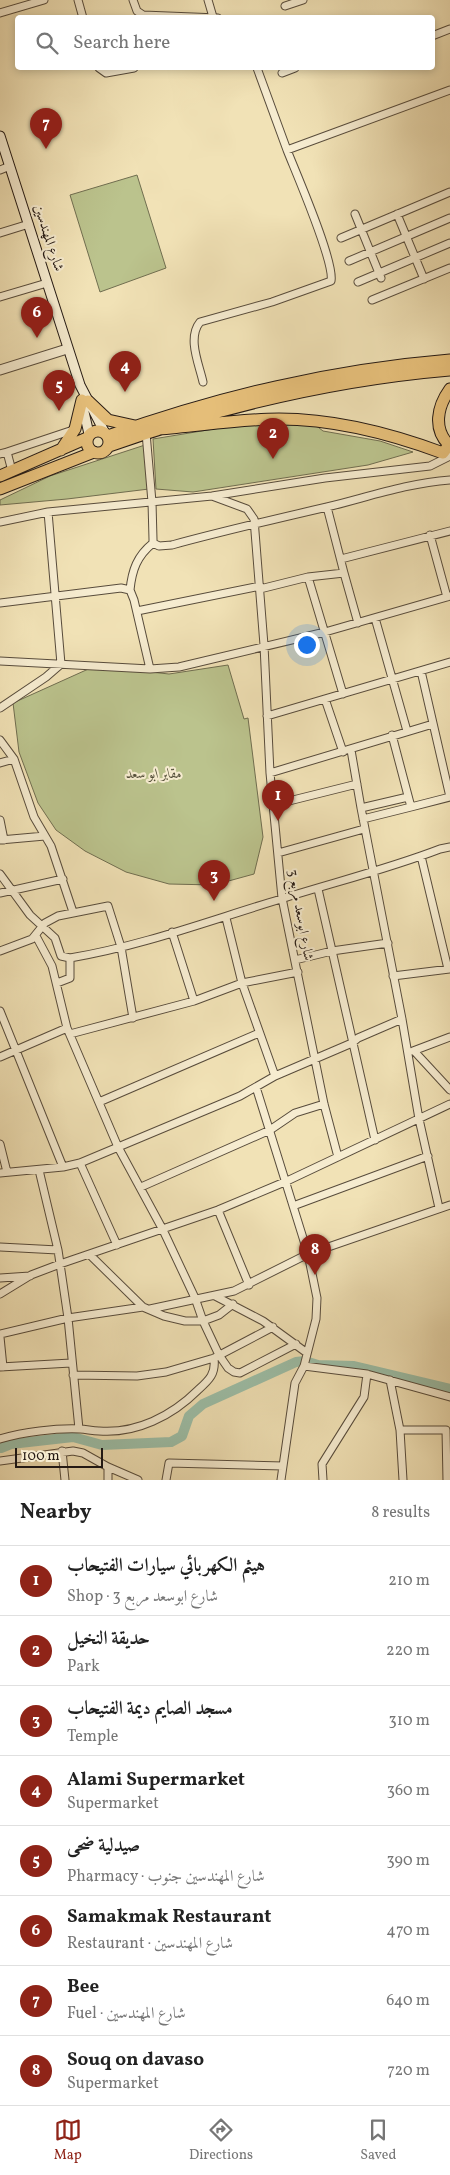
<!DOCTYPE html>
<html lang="en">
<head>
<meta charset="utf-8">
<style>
	:root { --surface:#fff; --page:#f6f6f6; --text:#222; --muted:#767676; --line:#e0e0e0; --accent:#8f2418 }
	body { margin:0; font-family:Vollkorn,Amiri,serif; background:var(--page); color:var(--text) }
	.scale { position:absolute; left:15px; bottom:12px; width:88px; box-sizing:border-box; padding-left:5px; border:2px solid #251a14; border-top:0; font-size:14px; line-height:18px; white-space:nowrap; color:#251a14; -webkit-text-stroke:4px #f6ecd0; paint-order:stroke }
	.you { position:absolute; left:306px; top:644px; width:18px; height:18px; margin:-12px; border:4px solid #fff; border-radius:50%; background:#1a73e8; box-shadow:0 0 0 8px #1a73e833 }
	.badge { display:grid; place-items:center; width:32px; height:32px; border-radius:50%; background:var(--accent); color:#fff; font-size:16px; font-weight:700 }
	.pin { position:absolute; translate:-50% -41px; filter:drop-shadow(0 1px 2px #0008) }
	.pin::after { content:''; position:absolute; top:26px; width:18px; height:15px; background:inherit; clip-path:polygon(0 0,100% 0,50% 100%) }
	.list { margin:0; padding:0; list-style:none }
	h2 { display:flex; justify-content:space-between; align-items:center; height:65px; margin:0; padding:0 20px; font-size:21px }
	h2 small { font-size:16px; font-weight:400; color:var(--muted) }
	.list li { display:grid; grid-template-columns:32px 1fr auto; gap:15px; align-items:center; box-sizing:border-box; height:70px; padding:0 20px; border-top:1px solid var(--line) }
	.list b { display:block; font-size:19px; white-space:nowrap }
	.list p { margin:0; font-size:16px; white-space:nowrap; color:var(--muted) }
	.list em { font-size:16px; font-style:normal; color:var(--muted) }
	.icon { flex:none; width:28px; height:28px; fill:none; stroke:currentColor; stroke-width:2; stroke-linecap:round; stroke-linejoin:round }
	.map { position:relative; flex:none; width:450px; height:1480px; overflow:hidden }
	.search { position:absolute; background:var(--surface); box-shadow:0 2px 8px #0003; left:15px; right:15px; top:15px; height:55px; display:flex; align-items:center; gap:12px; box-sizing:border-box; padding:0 18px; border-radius:5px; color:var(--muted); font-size:19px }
	.sheet { height:625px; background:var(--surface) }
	nav { display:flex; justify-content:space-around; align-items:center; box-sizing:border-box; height:70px; border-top:1px solid var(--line); background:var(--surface); font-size:14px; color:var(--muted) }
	nav a { display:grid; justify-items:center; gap:2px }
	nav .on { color:var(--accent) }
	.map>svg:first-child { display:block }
</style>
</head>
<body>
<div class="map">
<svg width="450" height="1480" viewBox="0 0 450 1480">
	<rect width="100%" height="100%" fill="#f1e2b6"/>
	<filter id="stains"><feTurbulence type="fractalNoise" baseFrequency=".004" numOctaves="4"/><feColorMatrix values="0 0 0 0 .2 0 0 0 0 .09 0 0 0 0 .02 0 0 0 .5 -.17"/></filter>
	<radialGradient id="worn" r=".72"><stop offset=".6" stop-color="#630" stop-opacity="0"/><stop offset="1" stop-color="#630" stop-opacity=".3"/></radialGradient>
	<path fill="#bbc38d" stroke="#706e50" d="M137,175L166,268L100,292L70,195Z
		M314,424L323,431L380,441L413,452L368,465L193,492L156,489L153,439L238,425Z
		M145,445L149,489L67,499L0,505V500L50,476Z
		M228,665L244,719L248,718L263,837L254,874L214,885L169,884L126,872L85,851L56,830L38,803L19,752L13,703L95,666L169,674Z"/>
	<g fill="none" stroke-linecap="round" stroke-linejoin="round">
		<path stroke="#9cbfa8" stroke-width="10" d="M1,1448L11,1444L73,1437L102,1445L171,1442L182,1436L189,1416L203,1404L296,1362L305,1361L318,1365L354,1366L450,1389"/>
		<defs>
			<path id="minor" d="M78,0L83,18
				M133,0L137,11L143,15L218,18
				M208,0L213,17
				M285,6L303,0
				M0,13L44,0
				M432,36L450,29
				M99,68L106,73L134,68
				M257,68L287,150L450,90
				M282,73L295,68
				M0,170L10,166
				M355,214L381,278
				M397,214L424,279
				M0,233L29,224
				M341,238L450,192
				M349,261L450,218
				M358,282L450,243
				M0,297L47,283
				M372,300L450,268
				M203,382C199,364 187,338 200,322L272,302L331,281C335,262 296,173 287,150
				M146,433L152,502L153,539V543L159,546L172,545C223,531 275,519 327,507C368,497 408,483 450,480
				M7,452L73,430
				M0,454L7,452L12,471
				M212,496L247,509L254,519L264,645L270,773L282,898L324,1104L338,1157
				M0,522L48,512L212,496L325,478L430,466L450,456
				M430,535L447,597
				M341,559L450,531
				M344,573L358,623
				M308,577L343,694
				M260,589L308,577L344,573L327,507
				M130,590C132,570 137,556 153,543
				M0,603L121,588L130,590L134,600L150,669
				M137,611L260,586
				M375,618L407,731
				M0,661L150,669L179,667L325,632L450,596
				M421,671L450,797
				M325,699L343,752
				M0,708L46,677L61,664L48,512
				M267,716L450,662
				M392,735L411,807L450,797
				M0,740L14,759L34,817L51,846L73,912
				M351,750L361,808
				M0,763L14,759
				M270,773L433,724
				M408,797L361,808L402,1019L419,1119L439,1208
				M273,805L357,784
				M363,819L411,807
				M0,820L4,840
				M0,840L45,836
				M278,853L364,829
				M421,856L448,969
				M0,874L30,915L55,938L61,956L70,958
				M318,889L375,1140
				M0,893L63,879
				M226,918L242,983L275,1076
				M172,932L194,1001
				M36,936L52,966L67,1028L118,1147L163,1230L195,1298L203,1321L219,1355L228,1368L234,1372L240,1373L296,1344
				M0,951L32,939L45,923L58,916L108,906L121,947L133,1018
				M295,960L332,951L388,943
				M393,976L450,969
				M57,983L70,978V958C142,946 211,920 281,899C335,882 388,869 440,849L450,847
				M0,1011L63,1167
				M70,1034L194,1001L242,983L298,972
				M413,1051L450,1037
				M415,1052L450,1090
				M0,1057L67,1028
				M256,1087L308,1254L317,1298L316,1319L304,1366
				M99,1102L259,1033
				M0,1144L7,1172
				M80,1163L117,1245
				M39,1170L58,1250
				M0,1173L63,1167L80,1163L240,1096L275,1076L352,1043L358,1038L402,1019
				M141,1187L270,1130L295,1113L324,1104
				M293,1206L428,1156
				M218,1210L249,1285
				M0,1247L58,1250L68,1318L79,1429
				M90,1255L143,1307L164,1316L185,1321H203L219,1315L233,1304
				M0,1278L30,1276
				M0,1294L31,1275L60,1264L218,1210L287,1181L450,1104
				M215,1296L263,1321L307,1353
				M150,1309L234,1291L308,1254L450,1205
				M0,1334L68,1318L143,1307
				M0,1337L3,1367
				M0,1367L71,1363
				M73,1375L137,1376L166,1372L214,1358L273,1327
				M390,1380L400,1430L403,1480
				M400,1430H446L447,1480
				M0,1439C23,1432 56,1428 80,1429C86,1429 92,1431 99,1431C136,1434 172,1416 198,1390C209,1380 216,1374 214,1358
				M62,1451L65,1480
				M0,1461L73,1451L83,1453L108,1467L138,1480
				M108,1480V1467
				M166,1480L169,1463L283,1466
				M281,1480L295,1383L304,1366L367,1374L450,1397
				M323,1480L322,1464L364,1397L367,1374"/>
			<path id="tertiary" d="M0,370L67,349"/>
			<path id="secondary" d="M0,136L80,385L105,433
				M82,403L89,434"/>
			<path id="trunk" d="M88,401L108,420L135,426
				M158,429C198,426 239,419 279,419C335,419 392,434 443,453L449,445C433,429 437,407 450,389
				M87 442a11 11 0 1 1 22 0a11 11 0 1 1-22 0Z
				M108,436C221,396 330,370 450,360
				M109,446C220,407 333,380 450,370
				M61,450L75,429L82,400
				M0,476L87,438
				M0,489L94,452"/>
		</defs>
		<use href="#minor" stroke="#584c3c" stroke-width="9"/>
		<use href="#tertiary" stroke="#584c3c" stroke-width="11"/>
		<use href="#secondary" stroke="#251a14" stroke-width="11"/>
		<use href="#trunk" stroke="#251a14" stroke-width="13"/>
		<use href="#minor" stroke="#f6ecd0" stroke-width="7"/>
		<use href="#tertiary" stroke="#f6ecd0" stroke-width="9"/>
		<use href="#secondary" stroke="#f6ecd0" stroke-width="9"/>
		<use href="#trunk" stroke="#e8c17b" stroke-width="11"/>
	</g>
	<g text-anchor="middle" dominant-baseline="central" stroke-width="4" stroke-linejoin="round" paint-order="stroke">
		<g font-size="14" fill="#251a14" stroke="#f6ecd0">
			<text transform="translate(48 238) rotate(72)">شارع المهندسين</text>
			<text transform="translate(300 915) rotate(80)">شارع ابوسعد مربع 3</text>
		</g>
		<g font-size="14" font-style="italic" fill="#524d38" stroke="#f6ecd0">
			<text x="154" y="774">مقابر ابو سعد</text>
		</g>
	</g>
	<rect width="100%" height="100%" filter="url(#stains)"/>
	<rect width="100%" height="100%" fill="url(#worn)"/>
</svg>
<div class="scale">100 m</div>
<div class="you"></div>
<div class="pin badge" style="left:278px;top:821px">1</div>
<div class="pin badge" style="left:273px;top:459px">2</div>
<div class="pin badge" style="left:214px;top:901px">3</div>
<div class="pin badge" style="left:125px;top:392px">4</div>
<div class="pin badge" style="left:59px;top:411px">5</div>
<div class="pin badge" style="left:37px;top:338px">6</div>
<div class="pin badge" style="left:46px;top:149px">7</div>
<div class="pin badge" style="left:315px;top:1275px">8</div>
<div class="search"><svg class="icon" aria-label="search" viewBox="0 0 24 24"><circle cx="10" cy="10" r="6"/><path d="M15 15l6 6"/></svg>Search here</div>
</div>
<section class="sheet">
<h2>Nearby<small>8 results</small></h2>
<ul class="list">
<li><span class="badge">1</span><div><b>هيثم الكهربائي سيارات الفتيحاب</b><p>Shop · شارع ابوسعد مربع 3</p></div><em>210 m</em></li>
<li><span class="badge">2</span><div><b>حديقة النخيل</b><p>Park</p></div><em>220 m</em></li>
<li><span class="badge">3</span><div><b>مسجد الصايم ديمة الفتيحاب</b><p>Temple</p></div><em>310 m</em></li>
<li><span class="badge">4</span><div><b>Alami Supermarket</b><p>Supermarket</p></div><em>360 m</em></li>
<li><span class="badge">5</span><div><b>صيدلية ضحى</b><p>Pharmacy · شارع المهندسين جنوب</p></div><em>390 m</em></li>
<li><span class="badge">6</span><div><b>Samakmak Restaurant</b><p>Restaurant · شارع المهندسين</p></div><em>470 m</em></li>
<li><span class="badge">7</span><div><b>Bee</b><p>Fuel · شارع المهندسين</p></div><em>640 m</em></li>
<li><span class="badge">8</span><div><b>Souq on davaso</b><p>Supermarket</p></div><em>720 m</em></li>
</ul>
</section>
<nav>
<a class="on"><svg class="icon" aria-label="map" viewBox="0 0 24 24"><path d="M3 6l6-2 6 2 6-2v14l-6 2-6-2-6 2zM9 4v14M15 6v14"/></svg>Map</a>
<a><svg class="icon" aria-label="directions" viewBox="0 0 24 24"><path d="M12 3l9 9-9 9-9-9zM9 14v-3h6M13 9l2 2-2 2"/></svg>Directions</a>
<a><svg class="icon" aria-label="saved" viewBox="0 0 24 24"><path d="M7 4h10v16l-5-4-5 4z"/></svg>Saved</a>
</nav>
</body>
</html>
